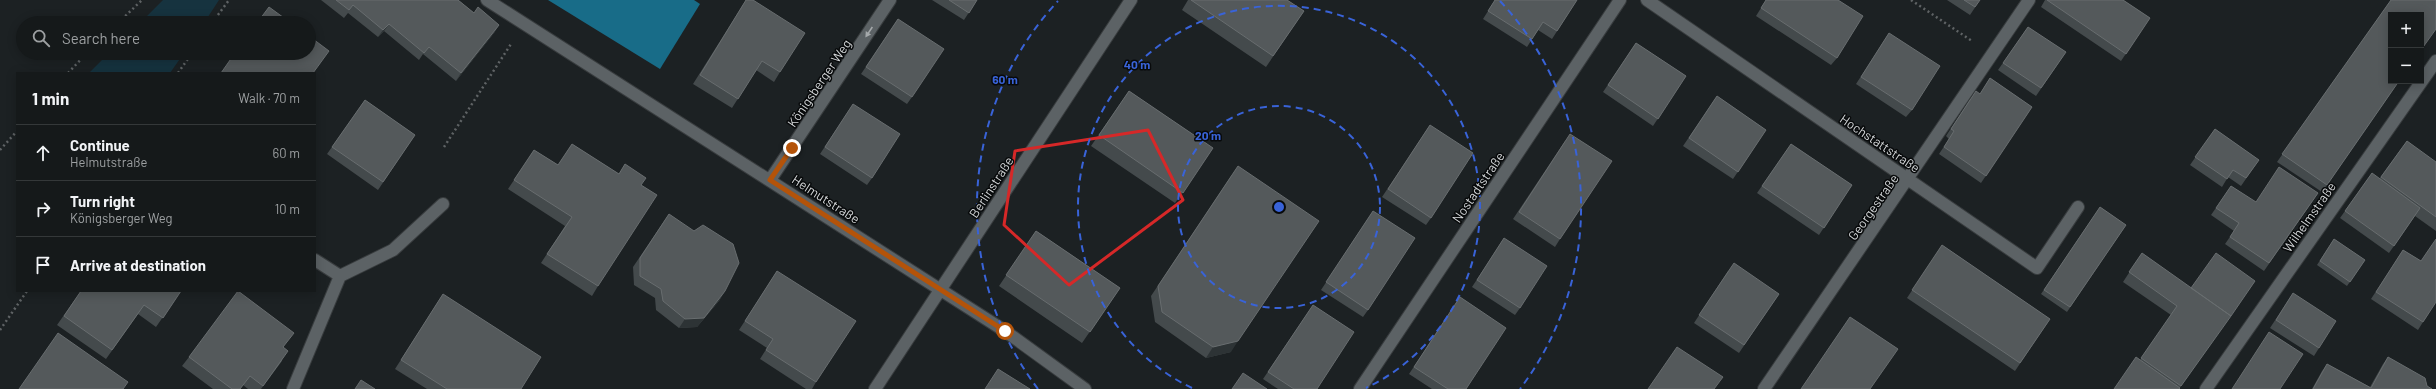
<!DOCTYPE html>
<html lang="en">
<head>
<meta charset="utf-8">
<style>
	:root { --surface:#15191a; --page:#222627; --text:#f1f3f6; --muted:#9da0a2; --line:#343839 }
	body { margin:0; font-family:Barlow,sans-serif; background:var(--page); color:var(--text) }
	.controls { position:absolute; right:12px; top:12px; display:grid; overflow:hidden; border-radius:0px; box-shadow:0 2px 10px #0003 }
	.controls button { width:36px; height:36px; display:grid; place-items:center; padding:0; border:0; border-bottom:1px solid var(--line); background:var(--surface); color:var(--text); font:20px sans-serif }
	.stop { position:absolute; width:12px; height:12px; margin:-9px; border:3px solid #b45309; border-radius:50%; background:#fff }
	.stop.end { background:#b45309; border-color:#fff; box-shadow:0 1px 4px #0008 }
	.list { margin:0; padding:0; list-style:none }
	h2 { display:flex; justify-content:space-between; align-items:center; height:52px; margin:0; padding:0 16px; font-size:17px }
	h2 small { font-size:13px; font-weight:400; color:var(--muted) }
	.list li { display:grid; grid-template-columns:26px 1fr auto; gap:12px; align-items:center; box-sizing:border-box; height:56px; padding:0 16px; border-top:1px solid var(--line) }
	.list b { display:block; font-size:15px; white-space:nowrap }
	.list p { margin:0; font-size:13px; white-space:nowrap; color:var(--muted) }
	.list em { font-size:13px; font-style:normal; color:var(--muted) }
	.icon { flex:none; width:22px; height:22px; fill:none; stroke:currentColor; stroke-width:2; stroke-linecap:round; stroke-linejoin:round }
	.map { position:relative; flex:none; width:2436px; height:389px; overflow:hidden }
	.search { position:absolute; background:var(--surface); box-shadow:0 2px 10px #0003; left:16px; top:16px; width:300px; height:44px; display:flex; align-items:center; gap:10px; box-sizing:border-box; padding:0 14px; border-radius:22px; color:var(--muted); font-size:15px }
	.panel { position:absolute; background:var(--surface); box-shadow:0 2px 10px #0003; left:16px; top:72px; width:300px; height:220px; border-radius:0px }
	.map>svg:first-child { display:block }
</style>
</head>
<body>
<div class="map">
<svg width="2436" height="389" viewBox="0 0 2436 389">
	<rect width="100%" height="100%" fill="#1c2123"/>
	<path fill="#16333f" d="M163,0H219L204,23H140Z
		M109,53H184L170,73H89Z"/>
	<path fill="#186c88" d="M548,0H694L700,4L660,69Z"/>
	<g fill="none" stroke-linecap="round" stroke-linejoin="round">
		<defs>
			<path id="street" d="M487,0L1005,331L1085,389
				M1647,0L2037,268L2078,207
				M770,180L890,0
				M315,260L340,276
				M293,389L340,276L393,250L443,204
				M875,389L1131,0
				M1360,389L1620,0
				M1764,389L2029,0
				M2206,389L2436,61"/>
		</defs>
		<use href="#street" stroke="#383c3e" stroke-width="14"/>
		<path stroke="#5f6365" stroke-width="2.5" stroke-dasharray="2 3" stroke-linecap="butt" d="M1911,0L1972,41
			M118,23L142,0
			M212,23L229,0
			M68,73L87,53
			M178,73L192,53
			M444,147L511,44
			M0,150L17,131
			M0,330L27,291"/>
		<use href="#street" stroke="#5c6265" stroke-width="12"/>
	</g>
	<path fill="#444a4c" d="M321,0H458L474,13L499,25L494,33L456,81L423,54L419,60L384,31L378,37L348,13L344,18Z
		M746,0L780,72L774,82L756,70L732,108L693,84Z
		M932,0H977L964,20Z
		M1188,0H1287L1304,11L1266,67L1182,10Z
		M1495,0H1577L1552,39L1538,30L1527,47L1483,19Z
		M1766,0H1838L1837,58L1831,65L1756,16Z
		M1947,0H1980L1970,15Z
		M2045,0H2123L2150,18L2121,61L2041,7Z
		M2391,0L2399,81L2322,192L2277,162Z
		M898,19L912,97L907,104L861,74Z
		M2028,27L2066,52L2036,96L1998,70Z
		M1889,33L1912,110L1906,117L1856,84Z
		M1636,43L1686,76L1653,126L1603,92Z
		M1990,78L2032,107L1981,183L1939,154L1949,139L1946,136L1970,99L1980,94Z
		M1129,91L1213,148L1175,203L1091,146Z
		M1717,96L1766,130L1733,179L1683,146Z
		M365,100L415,135L378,190L327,154Z
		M853,104L872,178L867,185L820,154Z
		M1430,125L1431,218L1426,225L1382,197Z
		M2215,129L2259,160L2241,186L2228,177L2222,187L2190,165Z
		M1565,141L1560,239L1555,247L1513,219Z
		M2407,141L2436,163V231L2415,216L2389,253L2340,218L2372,173L2379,179Z
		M572,144L619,174L625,164L641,185L598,286L592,296L541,263L565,226L508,189L534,150L558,165Z
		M1791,144L1852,185L1819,235L1757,193Z
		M1231,176V352L1206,358L1155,322L1151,296Z
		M2231,186L2255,202L2318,193L2264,271L2225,244L2234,231L2211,215Z
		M2100,207L2126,225L2067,312L2041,294Z
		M1373,211L1368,310L1363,317L1321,290Z
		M669,214L725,291L719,301L697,327L679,328L656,310L655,298L634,285L633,267Z
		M1036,231L1120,288L1082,343L999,286Z
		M1504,238L1520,308L1515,315L1472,287Z
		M2334,239L2365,260L2347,286L2317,265Z
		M1942,245L2050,319L2015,371L1907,298Z
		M2403,250L2421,261L2423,322L2418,330L2371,299Z
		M2142,253L2191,288L2255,281L2179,389L2140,360L2171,315L2123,282Z
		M777,271L816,382L812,389H806L760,359L767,348L739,330Z
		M1728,271L1779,294L1739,353L1694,323Z
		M81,291H181L156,327L138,314L106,359L57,325Z
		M2293,293L2319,348L2314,356L2270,328Z
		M443,294L521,389H427L395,369Z
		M1313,305L1317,389H1278L1263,379Z
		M1455,305L1466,389H1432L1409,374Z
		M283,347L282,361L261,389H248L243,385L240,389H213L182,366L189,357Z
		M2388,357L2427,386L2432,389H2312L2322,371L2327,364L2370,387L2383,364Z"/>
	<path fill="#2d3335" d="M389,24L384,31L378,37L383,30Z
		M499,25L494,33L456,81L461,73Z
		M725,291L719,301L697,327L679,328L685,319Z
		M1238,341L1231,352L1206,358L1213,347Z"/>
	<path fill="#54595b" stroke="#686d6f" d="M336,0H458L474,13L478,7L499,25L461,73L429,47L424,53L389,24L383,30L353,5L349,10Z
		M746,0H753L805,33L780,72L762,61L738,99L700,75Z
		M949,0H977L969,13Z
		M1191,0H1287L1304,11L1273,56Z
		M1495,0H1577L1557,31L1543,22L1532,39L1488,11Z
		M1766,0H1838L1863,16L1837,58L1761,8Z
		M1964,0H1980L1975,7Z
		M2047,0H2123L2150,18L2126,54Z
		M2391,0H2436V29L2421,50V15H2391V81H2399L2327,185L2282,154Z
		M269,7L291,23H257Z
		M898,19L944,49L912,97L866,67Z
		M2028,27L2066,52L2041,88L2003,63Z
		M1889,33L1940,66L1912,110L1861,77Z
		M309,36L329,51L313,73H221L235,53H309Z
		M1636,43L1686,76L1658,119L1608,85Z
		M1990,78L2032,107L1986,176L1944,147L1954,131L1951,129L1976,91L1980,94Z
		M1129,91L1213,148L1183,193L1099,135Z
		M1717,96L1766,130L1738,172L1689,138Z
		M365,100L415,135L383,182L332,147Z
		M853,104L900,134L872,178L825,147Z
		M1430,125L1473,153L1431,218L1388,189Z
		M2215,129L2259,160L2246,178L2233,170L2227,179L2195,157Z
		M1570,134L1612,161L1560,239L1519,212Z
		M2407,141L2436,162V217L2381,177Z
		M572,144L619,174L625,164L646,178L641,185L657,195L598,286L547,254L572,217L514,180L534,150L558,165Z
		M1791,144L1852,185L1824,228L1762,186Z
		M1238,166L1319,221L1238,341L1213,347L1162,312L1158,286Z
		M2279,167L2318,193L2269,263L2230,237L2239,223L2216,208L2231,186L2256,202Z
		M2372,173L2420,208L2394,246L2345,211Z
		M2100,207L2126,225L2070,307L2044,290Z
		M1373,211L1415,238L1368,310L1326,282Z
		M669,214L694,231L703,225L733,244L739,263L725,291L704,318L685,319L663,301L661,289L640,276V258Z
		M1036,231L1120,288L1090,332L1006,275Z
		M1504,238L1547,266L1520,308L1477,280Z
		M2334,239L2365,260L2350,282L2320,261Z
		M2436,239V302L2423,322L2376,292L2403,250L2421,261Z
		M1942,245L2050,319L2020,363L1912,290Z
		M2142,253L2231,316L2181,386L2141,358L2177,306L2129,272Z
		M2216,253L2255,281L2231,316L2191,288Z
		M1734,263L1779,294L1744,345L1699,315Z
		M777,271L856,321L816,382L766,350L773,339L745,321Z
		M81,291H181L163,318L144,305L112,350L64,316Z
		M238,291L294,333L283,347L288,351L263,386L250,376L240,389H232L189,357Z
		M2293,293L2336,321L2319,348L2276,320Z
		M443,294L541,357L521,389H447L401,360Z
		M1460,297L1506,328L1466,389H1448L1414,367Z
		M1313,305L1354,332L1317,389H1294L1268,372Z
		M1850,317L1898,349L1870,389H1801Z
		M2269,332L2303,354L2280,389H2232Z
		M58,333L128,382L123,389H19Z
		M1677,347L1723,377L1714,389H1648Z
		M2136,357L2180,388L2179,389H2114Z
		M2388,357L2425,378L2427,386L2432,389H2313L2327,364L2371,388Z
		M998,369L1030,389H985Z
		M1243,373L1267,389H1232Z
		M361,380L375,389H355Z"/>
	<defs><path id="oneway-solid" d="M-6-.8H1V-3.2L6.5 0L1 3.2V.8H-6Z"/></defs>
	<use fill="#a5a9ab" href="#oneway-solid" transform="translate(869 32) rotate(124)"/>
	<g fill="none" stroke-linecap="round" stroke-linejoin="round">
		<path stroke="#b45309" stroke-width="5" d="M792,148L770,180L1005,331"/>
	</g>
	<path fill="none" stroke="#d62828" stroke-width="3" stroke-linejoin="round" d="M1148,130L1183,200L1069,285L1004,225L1015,151Z"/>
	<g fill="none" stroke="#3963d8" stroke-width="2" stroke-dasharray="7 5">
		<circle cx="1279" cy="207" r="101"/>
		<path d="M1192 388A201 201 0 1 1 1366 388"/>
		<path d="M1038 389A302 302 0 0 1 1058 1M1500 1A302 302 0 0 1 1520 389"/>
	</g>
	<g text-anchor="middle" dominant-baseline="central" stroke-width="3" stroke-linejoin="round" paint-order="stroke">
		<g font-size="13" fill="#d5d8da" stroke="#080a0b">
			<text transform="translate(819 83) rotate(-56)">Königsberger Weg</text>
			<text transform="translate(1880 143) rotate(34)">Hochstattstraße</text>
			<text transform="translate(991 187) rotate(-57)">Berlinstraße</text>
			<text transform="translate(1478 187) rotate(-56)">Nostadtstraße</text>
			<text transform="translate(826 199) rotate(33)">Helmutstraße</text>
			<text transform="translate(1873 207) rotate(-55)">Georgestraße</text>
			<text transform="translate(2309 217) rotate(-55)">Wilhelmstraße</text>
		</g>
	</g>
	<circle cx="1279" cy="207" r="6" fill="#3963d8" stroke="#080a0b" stroke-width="2"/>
	<g font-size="12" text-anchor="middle" font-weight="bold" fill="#3963d8" stroke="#080a0b" stroke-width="3" stroke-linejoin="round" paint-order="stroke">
		<text x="1137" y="69">40 m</text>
		<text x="1005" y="84">60 m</text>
		<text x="1208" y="140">20 m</text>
	</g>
</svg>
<div class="controls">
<button>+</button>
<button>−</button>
</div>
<div class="stop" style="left:1005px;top:331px"></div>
<div class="stop end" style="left:792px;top:148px"></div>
<div class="search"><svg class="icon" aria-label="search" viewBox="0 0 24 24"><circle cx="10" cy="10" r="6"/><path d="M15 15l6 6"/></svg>Search here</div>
<section class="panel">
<h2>1 min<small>Walk · 70 m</small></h2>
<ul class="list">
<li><svg class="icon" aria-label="ahead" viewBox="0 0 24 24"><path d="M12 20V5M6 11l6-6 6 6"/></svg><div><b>Continue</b><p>Helmutstraße</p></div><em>60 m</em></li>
<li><svg class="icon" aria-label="right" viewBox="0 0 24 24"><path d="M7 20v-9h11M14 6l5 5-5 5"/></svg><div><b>Turn right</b><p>Königsberger Weg</p></div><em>10 m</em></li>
<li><svg class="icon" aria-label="arrive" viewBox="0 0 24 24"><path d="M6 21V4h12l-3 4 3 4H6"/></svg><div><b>Arrive at destination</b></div></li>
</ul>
</section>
</div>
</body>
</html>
